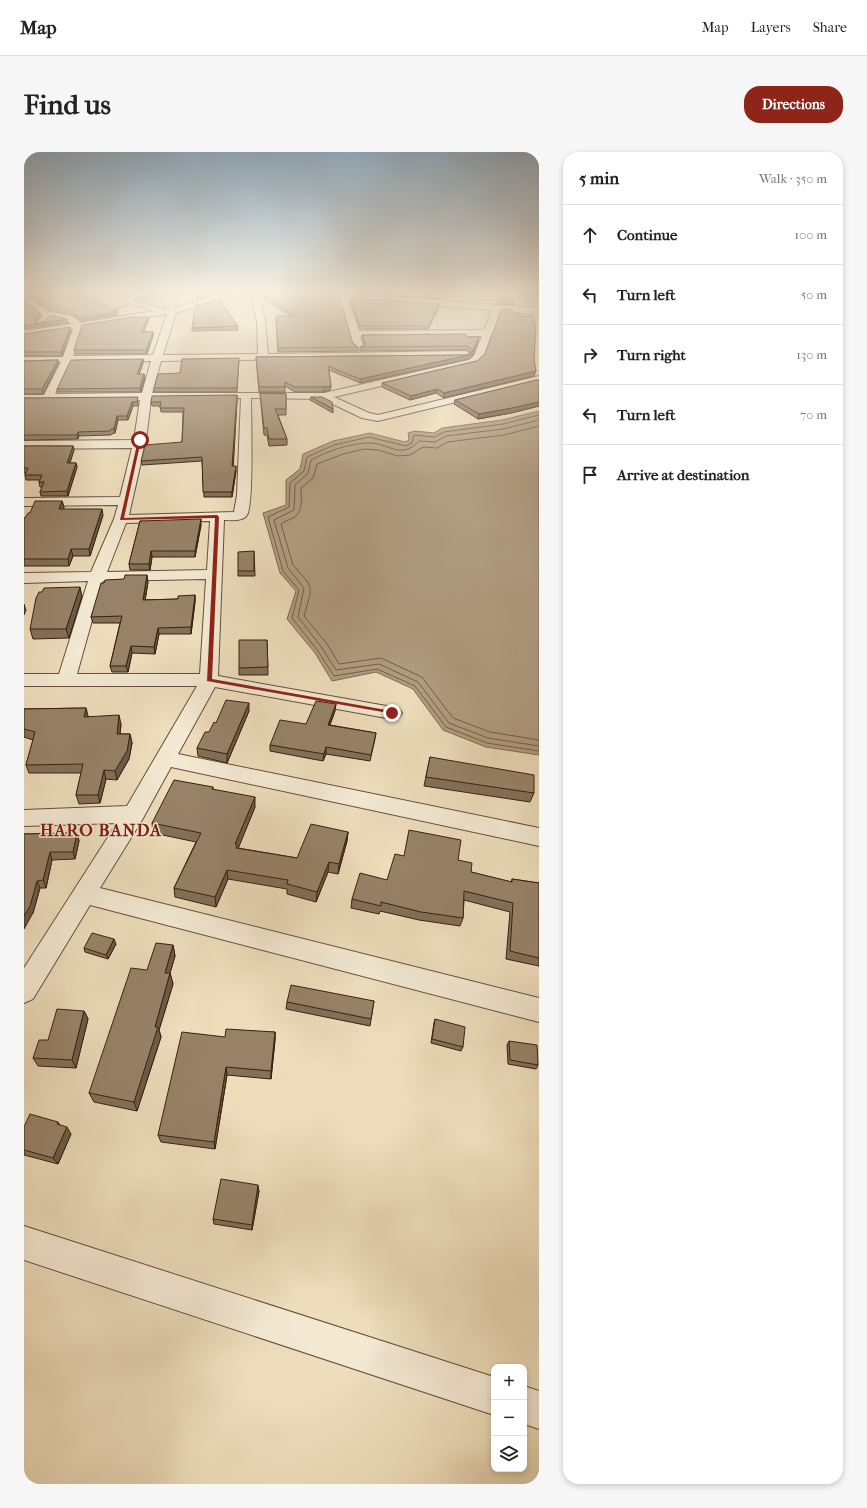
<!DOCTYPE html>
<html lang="en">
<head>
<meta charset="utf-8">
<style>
	:root { --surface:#fff; --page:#f6f6f6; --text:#222; --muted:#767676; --line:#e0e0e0; --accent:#8f2418 }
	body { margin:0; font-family:"IM FELL French Canon",serif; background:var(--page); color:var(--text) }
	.controls { position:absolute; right:12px; bottom:12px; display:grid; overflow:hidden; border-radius:8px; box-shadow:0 2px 6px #0003 }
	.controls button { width:36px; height:36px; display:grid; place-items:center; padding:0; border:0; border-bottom:1px solid var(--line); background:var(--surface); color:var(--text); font:20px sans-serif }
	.stop { position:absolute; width:12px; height:12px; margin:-9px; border:3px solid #8f2418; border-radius:50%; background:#fff }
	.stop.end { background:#8f2418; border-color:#fff; box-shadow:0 1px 4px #0008 }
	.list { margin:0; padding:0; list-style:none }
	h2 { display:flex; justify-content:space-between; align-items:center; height:52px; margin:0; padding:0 16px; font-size:17px }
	h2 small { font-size:13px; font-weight:400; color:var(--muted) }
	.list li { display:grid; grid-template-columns:26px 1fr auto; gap:12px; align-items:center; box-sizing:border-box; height:60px; padding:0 16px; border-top:1px solid var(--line) }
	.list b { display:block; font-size:15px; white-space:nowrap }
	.list em { font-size:13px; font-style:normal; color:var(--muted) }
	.icon { flex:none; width:22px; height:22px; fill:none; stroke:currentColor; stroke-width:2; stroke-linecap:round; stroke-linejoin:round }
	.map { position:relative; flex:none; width:515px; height:1332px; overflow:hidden; border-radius:16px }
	header { display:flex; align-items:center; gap:24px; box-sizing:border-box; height:56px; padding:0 20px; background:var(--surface); border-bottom:1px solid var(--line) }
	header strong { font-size:19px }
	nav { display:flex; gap:22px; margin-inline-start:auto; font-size:14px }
	.intro { display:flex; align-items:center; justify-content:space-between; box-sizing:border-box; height:96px; padding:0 24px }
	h1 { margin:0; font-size:28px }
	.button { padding:10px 18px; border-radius:16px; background:var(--accent); color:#fff; font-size:14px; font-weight:700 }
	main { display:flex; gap:24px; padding:0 24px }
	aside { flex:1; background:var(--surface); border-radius:16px; box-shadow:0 2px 6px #0003 }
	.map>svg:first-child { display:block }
</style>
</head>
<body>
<header>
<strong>Map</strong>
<nav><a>Map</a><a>Layers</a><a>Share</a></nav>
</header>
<div class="intro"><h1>Find us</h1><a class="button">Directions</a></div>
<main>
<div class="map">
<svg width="515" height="1332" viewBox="0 0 515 1332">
	<rect width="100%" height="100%" fill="#edddbb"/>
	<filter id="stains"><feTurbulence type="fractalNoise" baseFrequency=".005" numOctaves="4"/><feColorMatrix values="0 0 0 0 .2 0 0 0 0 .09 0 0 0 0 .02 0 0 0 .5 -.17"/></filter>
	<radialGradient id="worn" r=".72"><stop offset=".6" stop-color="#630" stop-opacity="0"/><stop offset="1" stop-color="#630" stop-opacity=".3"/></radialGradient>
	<path fill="#b09d81" stroke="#806b53" d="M515,259V603L462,595L419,578L389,537L352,520L308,529L291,501L263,467L272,439L256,421L239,361L262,353V328L276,317L279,302L309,289L346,281L381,290L385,288L384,281L391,279L410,281L418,276L478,268Z"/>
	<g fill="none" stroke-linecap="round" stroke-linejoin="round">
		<path stroke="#745e48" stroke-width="1" d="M515,263L479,272L420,280L410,285L390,283L388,291L382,294L345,285L310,293L283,305L280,319L266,331L265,355L244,365L259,419L275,438L268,466L294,499L310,524L353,517L391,534L422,575L463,591L515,599
			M515,268L479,277L422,284L411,290L395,289C376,309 365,290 343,291C324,292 304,299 287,308L284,321L271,333L270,358L250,368L264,416L280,436L274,465L298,496L312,518L355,512L394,530L425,571L464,586L515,594
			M515,274L480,283L424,290L413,296L399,295L386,303L374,304L354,298L340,297L319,302L293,312L289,326L277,336C277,346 280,360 269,366C265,368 261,369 257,372L269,413L283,429L286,435V443L280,464L303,492L315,512L357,506L398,525L429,566L466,580L515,588"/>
		<path stroke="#806b53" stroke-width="2.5" d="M83,160L104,153"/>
		<defs>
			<path id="minor" d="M84,139H93L114,149L141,158L143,157L137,139H145L151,156C178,148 215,134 243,139L239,141L201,147L152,161L139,203L234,202L233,170L228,146L229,144L251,139H259L257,143L236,147L241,170L244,202L442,199L447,202L442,205L137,209L128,241H300L445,208L450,204L458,184L336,185L340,195L335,198L330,195L316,146L270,141L266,139H289L515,156V162L476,159L469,180V181L467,183L459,206L451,212L310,245L345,261L354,263L515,224V230L354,269L338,266L298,247L227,246C227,265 230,353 223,363C219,370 206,368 200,368L194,524L368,555L375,557L378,561L375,565L368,567L191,535L154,602L515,676V694L147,615L118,668L76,736L515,846V870L66,753L9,847L0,851V816L93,671L0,674V658L103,654L173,534H0V522H35L64,429L0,431V421L67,420L90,367L94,353L0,354V346L96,345L108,296L0,297V289L110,288L116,248L0,249V243H20L37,210L0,211V205H39L49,177L0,185V179L47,172L44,169L27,165C25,170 19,174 13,173L12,171L19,164L0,149V143L23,159L50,165L56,171L130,159L102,150ZM324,147L468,158L460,178L335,179ZM143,162L129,203L49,204L58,176ZM127,209L118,241L31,242L47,210ZM217,246L213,343L210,360L105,363L122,288L127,247ZM186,369L183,418L83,420L102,371ZM182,427L176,522H53L79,429Z
				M0,1074L470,1225V1263L0,1108Z
				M500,1234L515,1239V1277L500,1272Z"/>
		</defs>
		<use href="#minor" stroke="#664f3a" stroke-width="2"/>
		<use href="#minor" fill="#f3e9d3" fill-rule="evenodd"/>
	</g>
	<path fill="#827059" stroke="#39200f" d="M0,139L65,143L94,163L57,169L50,164L24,158L1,142H0Z
		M146,139H189L190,143L173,148V141L148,142Z
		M303,139H423L419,147Z
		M257,141L334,195V199L254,200L252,167L266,164L241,148V144Z
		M474,145L490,149L489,153L473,151Z
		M326,146L415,155L404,177H336L326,149Z
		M488,160L495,164L510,207V224L420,246L412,241L386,248L358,235V231L453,209L461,202Z
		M124,165V169L119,180H129V184L123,202H51L50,198Z
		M214,174V178L168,179V176Z
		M47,179L38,204H0V182Z
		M338,183L444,185L454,189L449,203L444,207L336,231L305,218L307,234L306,238L300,240H271L261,234V240H235L232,205L443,203L446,200L442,198L336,199V195L340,193L338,186Z
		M119,207V211L115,222L121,226L117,240H33V237Z
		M34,208V212L19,242H0V209Z
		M215,209L213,240H130V236L156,221Z
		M515,228V254L487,261L454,267L430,252L431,248Z
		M236,241L262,242V263H254L263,287V293L245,294L243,283H240Z
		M287,245L309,257V261L286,248Z
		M0,246L114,250V254H109L104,268H94L91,281L88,282L87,283L55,284L54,287L0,288Z
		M213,248L209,314L212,319L208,345H180L178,309L118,313L117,309L158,290L159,260H137L136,254H128L127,250Z
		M0,294H49L50,298L46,311H52L53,315L44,344H17L16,340L18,335H16L15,330L16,328H2L1,323L2,321H0Z
		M38,349L40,355L39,357L79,363L66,404H49L45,414H0V366H1L6,361Z
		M116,369L177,373L171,405H128L126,418H106L105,412Z
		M230,399L231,424H214V419Z
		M124,430L121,448L154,447L171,443V450L167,482H135L131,502L108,501L104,520H88L86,514L96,471H69L67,465L80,431Z
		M58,444L45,486L9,487L6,477Z
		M243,488L244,523H215V516Z
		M62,556L64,565L97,572L96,582H106L108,591L105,607L93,628L82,627L76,651L55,652L52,643L57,621H5L2,613L9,588L0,585V557Z
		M225,559L203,611L174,604L173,596L192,571Z
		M311,559L306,573L352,581L351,587L346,609L302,602L299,609L246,599V593L282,572Z
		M406,605L510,641L506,650L400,634Z
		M189,635V637L231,655L214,696L273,706L324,680L323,689L314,722L304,720L292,750L263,742V737L204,727L192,755L151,745L150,736L172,690L129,681L128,671Z
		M53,681L55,689L51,707L28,708L22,736H16L9,761L0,682Z
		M380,704L434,708L447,720L487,730L488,727L515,731V814L482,807L486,760L440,748L439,766L436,774L395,768L356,759L355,762L327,756L328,747L363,728Z
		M92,792L84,807L61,800L60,796Z
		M149,793L151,804L146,821L149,832L135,878L137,885L113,959L70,950L65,941L123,818Z
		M350,849L346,874L262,857L263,850Z
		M60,859L64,867L52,916L14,914L9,906L24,888Z
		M411,867L439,895L437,899L407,891L410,871Z
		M251,880V888L247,927L203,923L191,997L137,990L134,983L201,885Z
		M485,889L514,913L512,917L484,912L483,893Z
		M34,970L36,973L47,982L34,1012L0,1003V975Z
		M235,1039L228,1078L190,1072L189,1067Z"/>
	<path fill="#6a5b49" stroke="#39200f" d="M422,139H423L419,147V144Z
		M190,140V143L173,148V145Z
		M415,152V155L404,177L405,174Z
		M94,160V163L57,169L56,166Z
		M16,161L17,164L11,171L10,167Z
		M124,165V169L118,184L117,180Z
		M43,167L44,171L0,177V174Z
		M46,175L47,179L38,204L37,200Z
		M129,180V184L123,202L122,198Z
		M455,185L454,189L449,203L444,207L336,231V227L445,203L449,199Z
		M119,207V211L114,226L113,222Z
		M34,208V212L19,242L18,237Z
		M512,219L510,224L420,246V241Z
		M120,222L121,226L117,240L116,236Z
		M307,234L306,238L300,240V235Z
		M413,237L412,241L386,248L387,244Z
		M213,243V248L209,319L208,314Z
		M108,250L109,254L104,268L103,264Z
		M515,250V254L487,261L454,267L455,262Z
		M93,264L94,268L91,281L90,277Z
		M54,280L55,284L54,287L53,283Z
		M49,294L50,298L44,315L43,311Z
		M52,311L53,315L44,344L43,339Z
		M212,314V319L208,345V340Z
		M38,349L40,355L37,363L35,357Z
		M78,357L79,363L66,404L65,397Z
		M177,367V373L171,405V399Z
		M47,397L49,404L45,414L44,407Z
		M127,399L128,405L126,418L125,412Z
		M123,423L124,430L120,455L119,448Z
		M56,435L58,444L45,486L42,477Z
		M171,443V450L167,482V475Z
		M0,452L2,458L0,463Z
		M134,476L135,482L131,502L130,495Z
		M107,494L108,501L104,520L102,514Z
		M225,551V559L203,611V602Z
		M312,552L311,559L303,579L304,573Z
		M62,556L64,564L62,574L60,565Z
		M95,563L97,572L95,591L93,582Z
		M106,582L108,591L105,607L93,628L91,619Z
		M302,595V602L299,609L300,602Z
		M80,618L82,627L76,651L74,643Z
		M231,645V655L214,697V703L211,692Z
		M324,680L323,689L314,722L315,712Z
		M53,681L55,689L51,707L49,700Z
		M26,700L28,708L22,736L19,728Z
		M305,710L304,720L292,750L293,740Z
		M203,718L204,727L192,755L191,745Z
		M13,729L16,736L9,761L0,777V764Z
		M90,787L92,792L84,807L82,803Z
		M149,793L151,804L143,831L141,821Z
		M146,821L149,832L135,878L137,885L113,959L110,950Z
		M60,859L64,867L52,916L48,908Z
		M251,880V888L247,927V919Z
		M202,915L203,923L191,997L190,990Z
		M43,975L47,982L34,1012L29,1006Z
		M234,1033L235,1039L228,1078V1073Z"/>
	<path fill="#978268" stroke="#39200f" d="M0,139H61L64,140L61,141L94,160L56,166L50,160L23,154Z
		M174,139H189L190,140L173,145Z
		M258,139H269L315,144L329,192L334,195L254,196L252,164H271L241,144L257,141Z
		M348,139H422L419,144Z
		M474,145L490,146V149L474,148Z
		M326,146L415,152L405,174H336Z
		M195,147L214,174L168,176L171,154Z
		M0,148L16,161L10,167L12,171L21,169L27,163L43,167L0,174Z
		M478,157L489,158L488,160L495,161V164H509L512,175L510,207L512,219L420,241L413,237L387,244L358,231L453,209L461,202Z
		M108,165H124L117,180H129L122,198H50L58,173Z
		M46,175L37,200H0V182Z
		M442,182L444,185H455L449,199L445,203L336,227L304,214L307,234L300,235H271L261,230V235H235L232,205L443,203L449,198L443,194L336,195L342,192L338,183Z
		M215,206L213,236H130L134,222L156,221L158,207Z
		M119,207L113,222H120L116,236L33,237L47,208Z
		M34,208L18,237H0V209Z
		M512,228H515V250L488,256L455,262L431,248Z
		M236,241L262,242V257H251L263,287H245L243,276H240Z
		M213,243L208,314H212L208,340H179L178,305L117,309L121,293L158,290L160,256H136L137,250H127L128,244Z
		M114,245L113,250H108L103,264H93L90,277H87L86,279L54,280L53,283H0V246Z
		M287,245H298L308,250L309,257Z
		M0,294H49L43,311H52L43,339L16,340L20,330H15L18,323H1L4,316H0Z
		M11,349H38L35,357H78L65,397H47L44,407H0V366H1L4,361H6Z
		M177,367L171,399H127L125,412H105L116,369Z
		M230,399V419H214V400Z
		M101,423H123L119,448L154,447V444L171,443L167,475L134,476L130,495L107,494L102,514H86L98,464L67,465L77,431H80L81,428L100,427Z
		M56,435L42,477H6L12,446L15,440H18L20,436Z
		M215,488H243L244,515L215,516Z
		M202,548L225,551L203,602L173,596L181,580H185L190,570L192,571Z
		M292,549L312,552L304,573L352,581L347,603L302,595L300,602L246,593L256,568L282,572Z
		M62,556L60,565L95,563L93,582H106L103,599L91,619L80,618L74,643H52L59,612L2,613L11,580L0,577V557Z
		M406,605L510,623V641L402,625Z
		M150,628L189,635L188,637L231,645L211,692L213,693L212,696L273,706L287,672L324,680L315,712L305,710L293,740L263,732L264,728L203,718L191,745L150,736L177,681L128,671Z
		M385,678L437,688L434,708L448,711L447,720L488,730V727L515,731V806L486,799L489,751L440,739L439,766L397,760L357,750V754L328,747L336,721L363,728L371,702L380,704Z
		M53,681L49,700H26L19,728L13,729L6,754L0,764V682Z
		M68,781L90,787L82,803L60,796Z
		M132,791L149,793L141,821H146L131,875H134L110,950L65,941L107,816L123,818Z
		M267,833L350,849L347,867L263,850Z
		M33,857L60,859L48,908L9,906L15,888H24Z
		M411,867L441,875L439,895L408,887Z
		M202,877L251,880L247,919L202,915L190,990L134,983L158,880L201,885Z
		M485,889L513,893L514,913L486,908Z
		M6,962L34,970L33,972L43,975L29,1006L0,998V975Z
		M197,1027L234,1033L228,1073L189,1067Z"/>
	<linearGradient id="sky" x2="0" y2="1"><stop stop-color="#91abbf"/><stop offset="0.43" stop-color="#f7f0e0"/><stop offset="1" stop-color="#f7f0e0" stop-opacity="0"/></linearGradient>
	<rect width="515" height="325" fill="url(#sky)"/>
	<path fill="#8f2418" d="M116,287L117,288L100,366L193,363L195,365L188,527L368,559L370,560V562L183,529L191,366L96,368L114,288Z"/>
	<g text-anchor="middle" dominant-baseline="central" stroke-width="3" stroke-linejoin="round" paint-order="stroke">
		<g font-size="17" font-weight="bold" letter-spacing="1" fill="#7a1f14" stroke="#f3e9d3">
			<text x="77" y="678">HARO BANDA</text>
		</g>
	</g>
	<rect width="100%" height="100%" filter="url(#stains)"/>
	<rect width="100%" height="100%" fill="url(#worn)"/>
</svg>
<div class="controls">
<button>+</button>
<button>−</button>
<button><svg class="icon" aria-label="layers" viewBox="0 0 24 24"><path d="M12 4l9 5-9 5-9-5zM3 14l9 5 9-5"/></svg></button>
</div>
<div class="stop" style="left:116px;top:288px"></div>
<div class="stop end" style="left:368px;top:561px"></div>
</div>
<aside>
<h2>5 min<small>Walk · 350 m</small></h2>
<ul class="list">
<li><svg class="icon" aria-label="ahead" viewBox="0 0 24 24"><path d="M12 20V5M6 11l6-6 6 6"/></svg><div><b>Continue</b></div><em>100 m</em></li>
<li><svg class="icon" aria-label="left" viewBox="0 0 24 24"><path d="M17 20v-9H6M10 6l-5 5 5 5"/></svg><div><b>Turn left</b></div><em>50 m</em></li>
<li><svg class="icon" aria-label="right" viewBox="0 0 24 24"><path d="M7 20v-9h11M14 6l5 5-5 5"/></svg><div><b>Turn right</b></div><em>130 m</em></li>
<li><svg class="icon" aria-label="left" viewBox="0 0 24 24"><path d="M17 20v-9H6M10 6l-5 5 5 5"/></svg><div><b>Turn left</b></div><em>70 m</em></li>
<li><svg class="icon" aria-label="arrive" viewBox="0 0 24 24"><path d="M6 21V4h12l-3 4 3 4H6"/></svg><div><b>Arrive at destination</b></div></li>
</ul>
</aside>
</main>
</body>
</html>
